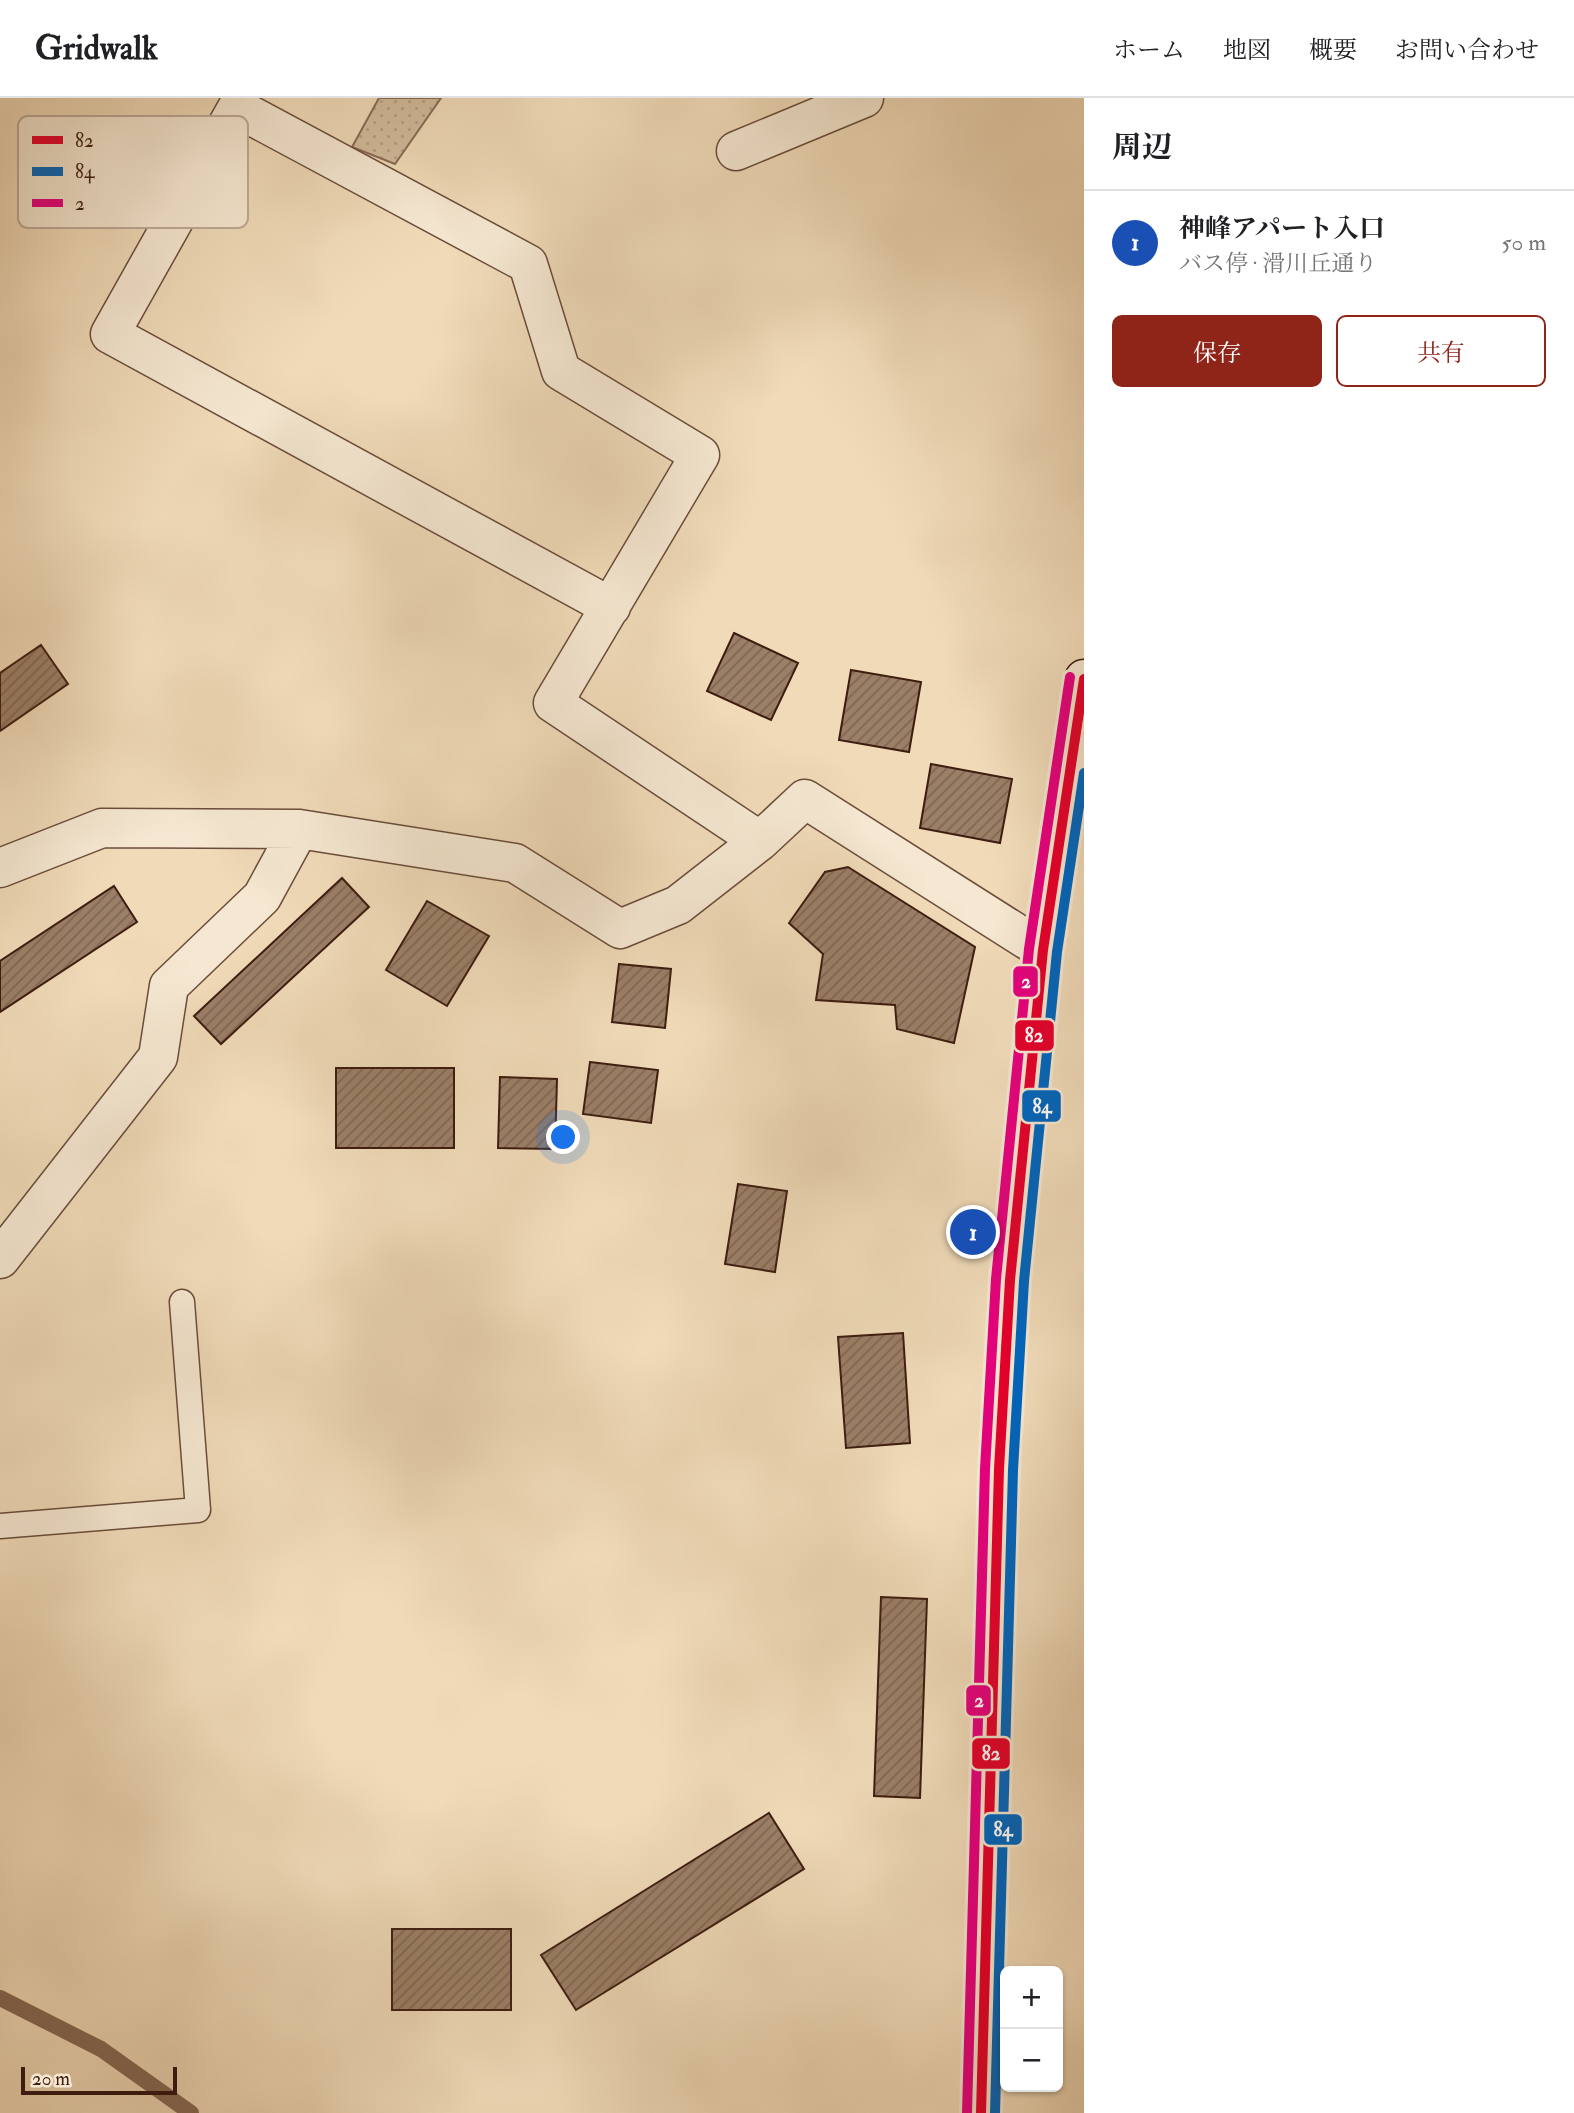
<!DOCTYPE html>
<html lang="ja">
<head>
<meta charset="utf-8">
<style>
	:root { --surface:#fff; --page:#f6f6f6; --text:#202124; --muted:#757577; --line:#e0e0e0; --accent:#8f2418 }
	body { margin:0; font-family:"IM FELL Double Pica","Noto Serif JP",serif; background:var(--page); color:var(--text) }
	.controls { position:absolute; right:21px; bottom:21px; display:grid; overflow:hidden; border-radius:10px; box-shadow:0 2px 5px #0004 }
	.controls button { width:63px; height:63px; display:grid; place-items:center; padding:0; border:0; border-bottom:2px solid var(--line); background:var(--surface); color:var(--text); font:35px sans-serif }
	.scale { position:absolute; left:21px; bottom:18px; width:156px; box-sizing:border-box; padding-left:7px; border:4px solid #3e1c10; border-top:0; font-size:19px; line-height:24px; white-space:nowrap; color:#3e1c10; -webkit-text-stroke:5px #f5e7d1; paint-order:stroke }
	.you { position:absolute; left:564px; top:1040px; width:24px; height:24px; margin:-18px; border:5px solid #fff; border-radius:50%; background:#1a73e8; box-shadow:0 0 0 10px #1a73e833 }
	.badge { display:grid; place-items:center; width:46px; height:46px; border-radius:50%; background:var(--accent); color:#fff; font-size:23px; font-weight:700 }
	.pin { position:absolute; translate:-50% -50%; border:4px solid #fff; box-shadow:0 2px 7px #0006 }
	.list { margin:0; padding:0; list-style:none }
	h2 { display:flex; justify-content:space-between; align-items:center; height:91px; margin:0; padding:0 28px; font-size:30px }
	h2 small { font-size:23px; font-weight:400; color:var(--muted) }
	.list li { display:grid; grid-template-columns:46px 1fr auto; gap:21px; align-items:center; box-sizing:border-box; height:105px; padding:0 28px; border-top:2px solid var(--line) }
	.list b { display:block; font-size:26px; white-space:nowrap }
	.list p { margin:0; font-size:23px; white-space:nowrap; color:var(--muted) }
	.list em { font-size:23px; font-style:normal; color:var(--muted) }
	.actions { display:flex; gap:14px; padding:21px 28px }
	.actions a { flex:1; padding:16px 0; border:2px solid var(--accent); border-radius:10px; text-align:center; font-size:24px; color:var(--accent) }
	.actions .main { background:var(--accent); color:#fff }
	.map { position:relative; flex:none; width:1084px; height:2015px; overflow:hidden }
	header { display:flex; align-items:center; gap:42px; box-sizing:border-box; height:98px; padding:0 35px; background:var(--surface); border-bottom:2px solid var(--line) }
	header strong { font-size:33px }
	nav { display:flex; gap:38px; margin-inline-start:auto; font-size:24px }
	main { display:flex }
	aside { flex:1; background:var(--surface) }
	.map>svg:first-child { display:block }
</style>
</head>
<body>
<header>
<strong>Gridwalk</strong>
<nav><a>ホーム</a><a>地図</a><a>概要</a><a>お問い合わせ</a></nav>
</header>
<main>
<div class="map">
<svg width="1084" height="2015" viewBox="0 0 1084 2015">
	<defs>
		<pattern id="grass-dots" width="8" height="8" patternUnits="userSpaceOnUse" patternTransform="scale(1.75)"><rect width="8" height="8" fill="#d2ba9b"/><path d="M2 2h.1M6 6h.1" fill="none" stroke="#b59f84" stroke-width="1.8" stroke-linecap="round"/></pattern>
		<pattern id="building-hatch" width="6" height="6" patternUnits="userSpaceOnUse" patternTransform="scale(1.75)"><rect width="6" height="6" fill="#9b7f67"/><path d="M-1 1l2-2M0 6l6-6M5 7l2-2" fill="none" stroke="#806753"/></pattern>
	</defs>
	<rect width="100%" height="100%" fill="#f0dab8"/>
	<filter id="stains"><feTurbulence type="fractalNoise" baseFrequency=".00286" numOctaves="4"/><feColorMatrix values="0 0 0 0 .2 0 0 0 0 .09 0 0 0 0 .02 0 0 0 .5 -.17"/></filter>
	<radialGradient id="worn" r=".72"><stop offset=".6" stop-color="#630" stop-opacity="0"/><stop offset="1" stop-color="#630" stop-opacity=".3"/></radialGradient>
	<path fill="url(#grass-dots)" stroke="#886b56" stroke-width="2" d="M379,0H441L395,66L352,49Z"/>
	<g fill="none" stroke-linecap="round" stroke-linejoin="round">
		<path stroke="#846753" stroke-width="16" d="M0,1900L101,1951L191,2015"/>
	</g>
	<path fill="url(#building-hatch)" stroke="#3e1c10" stroke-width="2" d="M734,535L798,565L771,622L707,593Z
		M41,547L68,586L0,633V575Z
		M851,572L921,584L909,654L839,642Z
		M931,666L1012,681L1000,745L920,730Z
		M848,769L975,849L954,945L897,931L895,907L816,902L823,856L789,825L825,774Z
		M342,780L369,809L221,946L194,918Z
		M114,788L137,824L0,914V863Z
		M427,803L489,838L447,908L386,872Z
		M619,866L671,871L665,930L612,924Z
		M590,964L658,972L651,1025L583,1016Z
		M336,970H454V1050H336Z
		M500,979L557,981L555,1051L498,1050Z
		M738,1086L787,1093L775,1174L725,1166Z
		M903,1235L910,1345L846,1350L838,1239Z
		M881,1499L927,1501L920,1700L874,1698Z
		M769,1715L804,1771L576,1912L541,1857Z
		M392,1831H511V1912H392Z"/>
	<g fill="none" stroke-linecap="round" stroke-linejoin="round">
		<defs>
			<path id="lane" d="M0,1428L198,1412L182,1204"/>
			<path id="street" d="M736,53L864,0
				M611,509L110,236L237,10L528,166L561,273L700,357L553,605L760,743L805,701L1043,852
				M0,770L102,730L299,731L515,765L620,831L678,807L760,743
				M0,1161L158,959L169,888L262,799L299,731"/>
			<path id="secondary" d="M981,2015L999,1371L1010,1182L1043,852L1084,581"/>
		</defs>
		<use href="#lane" stroke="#6a4c3a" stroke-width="27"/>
		<use href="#street" stroke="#6a4c3a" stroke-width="41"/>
		<use href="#secondary" stroke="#3e1c10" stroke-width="41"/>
		<use href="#lane" stroke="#f5e7d1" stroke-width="24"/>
		<use href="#street" stroke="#f5e7d1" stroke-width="38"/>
		<use href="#secondary" stroke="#f5e7d1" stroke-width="38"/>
		<defs>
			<path id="bus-1" d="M981,2015L999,1371L1010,1182L1043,852L1084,581"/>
			<path id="bus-2" d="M995,2015L1013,1372L1024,1183L1057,854L1084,675"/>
			<path id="bus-3" d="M967,2015L985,1371L996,1181L1029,851L1070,579"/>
		</defs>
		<use href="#bus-1" stroke="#f5e7d1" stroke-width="16"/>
		<use href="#bus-2" stroke="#f5e7d1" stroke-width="16"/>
		<use href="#bus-3" stroke="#f5e7d1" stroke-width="16"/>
		<use href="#bus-1" stroke="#e4002b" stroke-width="10"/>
		<use href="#bus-2" stroke="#0065bd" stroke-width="10"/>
		<use href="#bus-3" stroke="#e5007d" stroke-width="10"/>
	</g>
	<rect x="18" y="18" width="230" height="112" rx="10" fill="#f5e7d1" stroke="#beaa97" stroke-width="2"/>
	<rect x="32" y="38" width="31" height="8" fill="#e4002b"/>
	<rect x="32" y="69" width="31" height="9" fill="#0065bd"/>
	<rect x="32" y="101" width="31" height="8" fill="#e5007d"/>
	<g font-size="19" fill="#3e1c10">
		<text x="75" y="49">82</text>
		<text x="75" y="80">84</text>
		<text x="75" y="112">2</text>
	</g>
	<g stroke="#f5e7d1" stroke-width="2.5">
		<rect x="1012" y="867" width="27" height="33" rx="7" fill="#e5007d"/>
		<rect x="1014" y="921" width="41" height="33" rx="7" fill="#e4002b"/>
		<rect x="1021" y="991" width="41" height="34" rx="7" fill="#0065bd"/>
		<rect x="965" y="1586" width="27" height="33" rx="7" fill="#e5007d"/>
		<rect x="971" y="1639" width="40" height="33" rx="7" fill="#e4002b"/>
		<rect x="983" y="1715" width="40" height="33" rx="7" fill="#0065bd"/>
	</g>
	<g font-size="19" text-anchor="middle" font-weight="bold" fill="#fff">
		<text x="1026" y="890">2</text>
		<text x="1034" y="944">82</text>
		<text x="1042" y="1015">84</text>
		<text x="979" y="1609">2</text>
		<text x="991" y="1662">82</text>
		<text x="1003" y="1738">84</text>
	</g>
	<rect width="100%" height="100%" filter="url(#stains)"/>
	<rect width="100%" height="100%" fill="url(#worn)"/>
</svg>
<div class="controls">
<button>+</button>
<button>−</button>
</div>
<div class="scale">20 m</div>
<div class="you"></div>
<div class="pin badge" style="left:973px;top:1134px;background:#1a4fb4">1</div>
</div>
<aside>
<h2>周辺<small></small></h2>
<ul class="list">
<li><span class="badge" style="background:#1a4fb4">1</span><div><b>神峰アパート入口</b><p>バス停 · 滑川丘通り</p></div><em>50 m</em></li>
</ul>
<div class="actions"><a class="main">保存</a><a>共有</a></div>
</aside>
</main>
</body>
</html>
